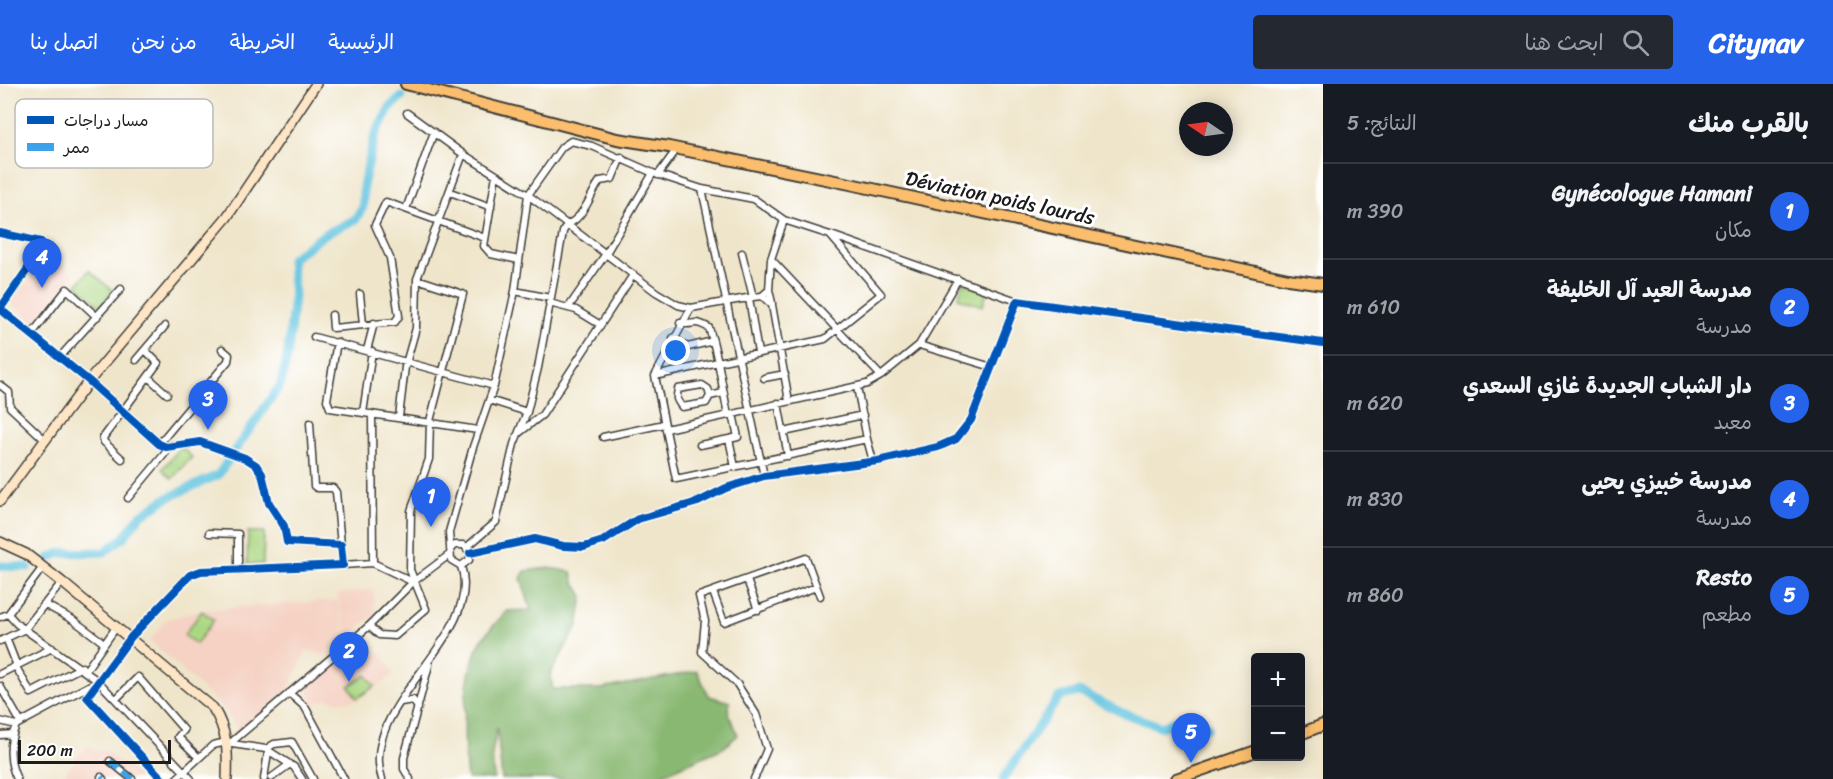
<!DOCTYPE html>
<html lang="ar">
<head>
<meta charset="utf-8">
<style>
	:root { --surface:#171b24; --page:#242831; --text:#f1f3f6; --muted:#9ea1a6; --line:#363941; --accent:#2563eb }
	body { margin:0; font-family:Sriracha,"Playpen Sans Arabic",sans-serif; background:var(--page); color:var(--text); direction:rtl }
	.controls { position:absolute; right:18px; bottom:18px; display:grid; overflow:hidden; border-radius:6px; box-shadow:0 3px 15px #0003 }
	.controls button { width:54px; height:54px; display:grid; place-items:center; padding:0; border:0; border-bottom:2px solid var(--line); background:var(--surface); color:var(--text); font:30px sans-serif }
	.compass { position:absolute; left:1179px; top:18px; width:54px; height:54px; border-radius:50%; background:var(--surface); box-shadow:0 3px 15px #0003; rotate:283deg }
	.scale { position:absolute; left:18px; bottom:15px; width:153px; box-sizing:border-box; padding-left:6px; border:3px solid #1c1c1c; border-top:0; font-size:16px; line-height:21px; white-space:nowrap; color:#1c1c1c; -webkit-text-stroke:4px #fff; paint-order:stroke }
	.you { position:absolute; left:676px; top:267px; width:21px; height:21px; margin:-15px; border:4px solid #fff; border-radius:50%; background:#1a73e8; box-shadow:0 0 0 9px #1a73e833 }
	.badge { display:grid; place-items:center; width:39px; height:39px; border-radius:50%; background:var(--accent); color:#fff; font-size:20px; font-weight:700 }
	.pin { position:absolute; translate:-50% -50px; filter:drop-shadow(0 2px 3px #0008) }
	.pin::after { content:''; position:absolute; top:32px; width:21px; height:18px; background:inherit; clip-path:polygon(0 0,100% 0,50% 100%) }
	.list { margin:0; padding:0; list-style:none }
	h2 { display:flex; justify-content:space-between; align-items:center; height:78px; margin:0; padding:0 24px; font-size:26px }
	h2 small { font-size:20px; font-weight:400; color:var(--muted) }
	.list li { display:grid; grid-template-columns:39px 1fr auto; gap:18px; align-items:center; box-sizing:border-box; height:96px; padding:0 24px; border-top:2px solid var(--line) }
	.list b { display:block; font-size:22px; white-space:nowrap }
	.list p { margin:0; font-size:20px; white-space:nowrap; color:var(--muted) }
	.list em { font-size:20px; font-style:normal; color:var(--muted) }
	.icon { flex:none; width:33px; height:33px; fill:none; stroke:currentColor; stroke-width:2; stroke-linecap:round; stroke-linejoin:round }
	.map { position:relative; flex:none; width:1323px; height:695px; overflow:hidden; direction:ltr }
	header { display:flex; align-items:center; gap:36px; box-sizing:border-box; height:84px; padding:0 30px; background:var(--accent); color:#fff }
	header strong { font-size:28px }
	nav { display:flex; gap:33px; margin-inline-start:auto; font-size:21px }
	.search { width:420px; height:54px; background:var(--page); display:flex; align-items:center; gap:15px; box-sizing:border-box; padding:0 21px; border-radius:6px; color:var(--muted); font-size:22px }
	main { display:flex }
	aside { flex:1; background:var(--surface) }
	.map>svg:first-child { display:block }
</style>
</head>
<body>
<header>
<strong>Citynav</strong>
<div class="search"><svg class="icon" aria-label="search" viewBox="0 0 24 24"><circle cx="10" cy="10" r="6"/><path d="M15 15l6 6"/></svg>ابحث هنا</div>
<nav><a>الرئيسية</a><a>الخريطة</a><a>من نحن</a><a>اتصل بنا</a></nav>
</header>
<main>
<aside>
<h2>بالقرب منك<small>النتائج: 5</small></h2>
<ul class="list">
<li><span class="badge">1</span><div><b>Gynécologue Hamani</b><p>مكان</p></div><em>390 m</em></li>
<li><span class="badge">2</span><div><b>مدرسة العيد آل الخليفة</b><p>مدرسة</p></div><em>610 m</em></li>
<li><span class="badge">3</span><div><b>دار الشباب الجديدة غازي السعدي</b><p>معبد</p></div><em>620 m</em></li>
<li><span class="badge">4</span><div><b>مدرسة خبيزي يحيى</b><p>مدرسة</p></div><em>830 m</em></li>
<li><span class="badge">5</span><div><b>Resto</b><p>مطعم</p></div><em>860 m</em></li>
</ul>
</aside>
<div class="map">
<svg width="1323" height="695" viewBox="0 0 1323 695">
	<rect width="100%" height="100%" fill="#fff"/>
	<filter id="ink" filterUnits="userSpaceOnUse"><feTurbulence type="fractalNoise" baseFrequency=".0167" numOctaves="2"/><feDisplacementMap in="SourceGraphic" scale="12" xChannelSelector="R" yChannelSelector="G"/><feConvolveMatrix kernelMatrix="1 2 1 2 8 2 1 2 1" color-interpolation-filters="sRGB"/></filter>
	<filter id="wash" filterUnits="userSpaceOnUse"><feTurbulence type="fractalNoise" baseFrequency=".008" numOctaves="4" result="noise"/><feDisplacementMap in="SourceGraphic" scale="24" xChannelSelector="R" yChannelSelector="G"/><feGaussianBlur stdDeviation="1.35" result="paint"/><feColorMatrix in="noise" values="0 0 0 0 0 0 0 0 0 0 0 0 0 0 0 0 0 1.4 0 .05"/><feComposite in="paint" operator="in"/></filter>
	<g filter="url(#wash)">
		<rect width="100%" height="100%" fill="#efe5ca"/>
		<path fill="#f5d2c3" d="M50,171L74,190L34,238L11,219Z
			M373,505L376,530L346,554L337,510Z
			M337,516L345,555L324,571L307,566L288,606L245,645L239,646L222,623L150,556L166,536L201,526Z
			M352,564L381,569L394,591L357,616L343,618L328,615L313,620L306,604Z
			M88,661L97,667L105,666L138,692L135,695H72L65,689Z"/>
		<path fill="#abd783" stroke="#647a50" stroke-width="1.5" d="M89,186L113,207L100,222L77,201Z
			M963,199L987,207L983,222L958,214Z
			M181,363L192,373L172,395L162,385Z
			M248,448H264L263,480H247Z
			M202,527L214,536L196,560L184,551Z
			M366,591L375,602L357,614L349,602Z"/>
		<path fill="#88b871" stroke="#526a46" stroke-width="1.5" d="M549,484L572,488L574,498L583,512L578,542L550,590L553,605H601L697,587L709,612L730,618L728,629L738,651L723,664L652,695H502L497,644L492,670L494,695H467C463,657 461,593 480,559C487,547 498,537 507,527L531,526L521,494L525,487Z"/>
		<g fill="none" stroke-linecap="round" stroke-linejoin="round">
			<path stroke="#61c3df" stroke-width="9" d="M49,474L60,469L104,468L123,454L140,432L167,414L218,391L281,300L288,268L294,212L291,175L325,150L356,135L363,123V102L375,51L390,23L402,13
				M0,482L28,483
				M1003,695L1059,613L1079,608L1123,629L1162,643L1183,633L1208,643"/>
		</g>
	</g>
	<g filter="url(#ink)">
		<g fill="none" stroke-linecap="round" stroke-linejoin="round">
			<defs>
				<path id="minor" d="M407,29L463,70L528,111L656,208L678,221L691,224
					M496,91L484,162L491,170L519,176
					M658,91L677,65
					M450,108L491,123
					M406,125L434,48
					M0,149L41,158L42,164L0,225L89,297L159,360L166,363L200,358L245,374L256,381L262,390L269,419L284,442L287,458L341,461L343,481L201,487L190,491L131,553L87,613L162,695
					M831,151L1017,217
					M742,169L753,213L762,212L769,206
					M771,175L769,206L772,219
					M515,207L550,214
					M360,210L363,240
					M762,212L772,221L789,317
					M749,214L758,269
					M549,219L576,226L599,240
					M568,224L605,171L653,89
					M332,231L333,244L395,238L399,232L390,174L375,141L386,118L485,154
					M31,251L67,205L97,233
					M314,253L494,302
					M673,254L688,263L713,257L709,244C692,234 694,243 680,239
					M713,257L718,278L825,255L881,210L830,151L784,136
					M337,258L327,316L330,324L478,346
					M919,261L992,283
					M367,266L374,239
					M60,273L121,205
					M136,276L165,242
					M655,292L676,395L867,355L857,303
					M881,292L919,261L958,195
					M148,293L167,310
					M764,294L785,290
					M0,301L9,308L10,323L45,356
					M710,312L708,305L702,301L678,305C676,315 676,315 682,323L706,319L710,312L723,309
					M489,316L527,328
					M778,319L788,372
					M363,329L372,267
					M372,330L373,479
					M728,331L718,278L655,292L691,224L753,213
					M399,333L405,283L416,244L417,195L463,70
					M310,339L314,402L317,404H333L336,408L341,461
					M666,345L867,300L881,292L771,175L784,136L754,115L702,105
					M784,348L863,331
					M519,349L542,331L633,191
					M603,353L664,340
					M729,355L738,353L733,330
					M867,355L873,377
					M159,360L228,277L229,271L222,265
					M700,361L729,355L735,383
					M122,375L104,358L103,354L158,279L145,266
					M128,414L172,361
					M209,449L238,450V486
					M467,463L496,438L514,360L527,328L538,284L563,148C566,140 570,140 576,135C588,124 591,109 600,97L612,95L621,73
					M450,465L455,461H464L470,469L469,476L461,482L451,476L449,448L473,363L494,302L515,207L528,111L562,63L571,57L592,62L653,89L702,105L764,392
					M470,469L535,455L563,462L584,463L603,457L638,435L698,418L726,404L764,392L878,377L938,363L956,355L971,336L1017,217L1323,259
					M747,496L758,526
					M413,498L449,471
					M713,508L724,538L816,503
					M44,520L73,536L104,559
					M8,530L17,540L98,597
					M0,533L8,530L43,483
					M369,542L379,551L395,552L426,525L410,486L411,427L429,375L430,337L463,210L417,195
					M6,554L17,582
					M0,557L25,545L62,498
					M16,583L31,609L82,583
					M86,586L117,542
					M0,590L52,564
					M0,602L20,637
					M289,609L305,623L344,695
					M116,615L138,593L184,646L178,653L199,674
					M401,618L413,616L418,624
					M0,637L16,641
					M0,651L13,650
					M232,660L266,665L294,683L302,695
					M228,661L369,542L413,498L373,479L343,481
					M266,665L274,660L292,658L313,695
					M110,677L132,695
					M101,693L103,695
					M271,694L290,680
					M17,695C8,677 9,659 16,641L98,597L191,695
					M176,695L213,661L227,658
					M264,695L268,668
					M382,695C357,621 485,553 461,482
					M410,695L404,685V674L429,581
					M754,695L767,665L756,630L737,600L702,568L705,537L699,512L806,474L820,512"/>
				<path id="secondary" d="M0,417L89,297L227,133L316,0
					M0,458L26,470L62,498L213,624C228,648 228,668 227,695"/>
				<path id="primary" d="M406,0L617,55L669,63L850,100L1288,195L1323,200"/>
				<path id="trunk" d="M1300,650L1323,641
					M1176,695L1256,667"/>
			</defs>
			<use href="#minor" stroke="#3c3a36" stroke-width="9"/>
			<use href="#secondary" stroke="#3c3a36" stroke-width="12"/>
			<use href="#primary" stroke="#3c3a36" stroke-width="14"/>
			<use href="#trunk" stroke="#3c3a36" stroke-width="14"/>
			<use href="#minor" stroke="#fff" stroke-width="6"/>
			<use href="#secondary" stroke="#fde5c5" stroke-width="9"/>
			<use href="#primary" stroke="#fbbe6e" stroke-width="10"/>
			<use href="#trunk" stroke="#fbbe6e" stroke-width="10"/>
			<path stroke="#3da2ea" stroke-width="6" stroke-dasharray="12 6" stroke-linecap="butt" d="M110,677L132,695
				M101,693L103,695"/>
			<defs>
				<path id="cycleway" d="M0,149L41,158L42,164L0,225L89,297L159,360L166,363L200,358L245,374L256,381L262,390L269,419L284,442L287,458L341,461L343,481L201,487L190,491L131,553L87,613L162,695
					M470,469L535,455L563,462L584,463L603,457L638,435L698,418L726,404L764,392L878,377L938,363L956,355L971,336L1017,217L1323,259"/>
			</defs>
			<use href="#cycleway" stroke="#fff" stroke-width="11"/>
			<use href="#cycleway" stroke="#0057b8" stroke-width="8"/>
		</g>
	</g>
	<g text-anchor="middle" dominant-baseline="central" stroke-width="6" stroke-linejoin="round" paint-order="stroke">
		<g font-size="20" fill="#1c1c1c" stroke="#fff">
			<text transform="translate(1000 114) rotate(12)">Déviation poids lourds</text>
		</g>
	</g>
	<rect x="15" y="15" width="198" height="69" rx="9" fill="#fff" stroke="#bbb" stroke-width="1.5"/>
	<rect x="27" y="32" width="27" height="8" fill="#0057b8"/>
	<rect x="27" y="59" width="27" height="8" fill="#3da2ea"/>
	<g font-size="16" fill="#1c1c1c">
		<text x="64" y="42">مسار دراجات</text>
		<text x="64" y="69">ممر</text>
	</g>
</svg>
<div class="controls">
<button>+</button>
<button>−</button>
</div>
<svg class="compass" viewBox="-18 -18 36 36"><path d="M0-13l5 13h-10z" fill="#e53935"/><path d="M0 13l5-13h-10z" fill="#9ea1a6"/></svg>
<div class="scale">200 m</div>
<div class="you"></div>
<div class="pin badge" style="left:431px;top:443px">1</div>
<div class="pin badge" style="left:349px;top:598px">2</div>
<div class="pin badge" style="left:208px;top:346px">3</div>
<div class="pin badge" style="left:42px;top:204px">4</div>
<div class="pin badge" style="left:1191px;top:679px">5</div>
</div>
</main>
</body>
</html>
